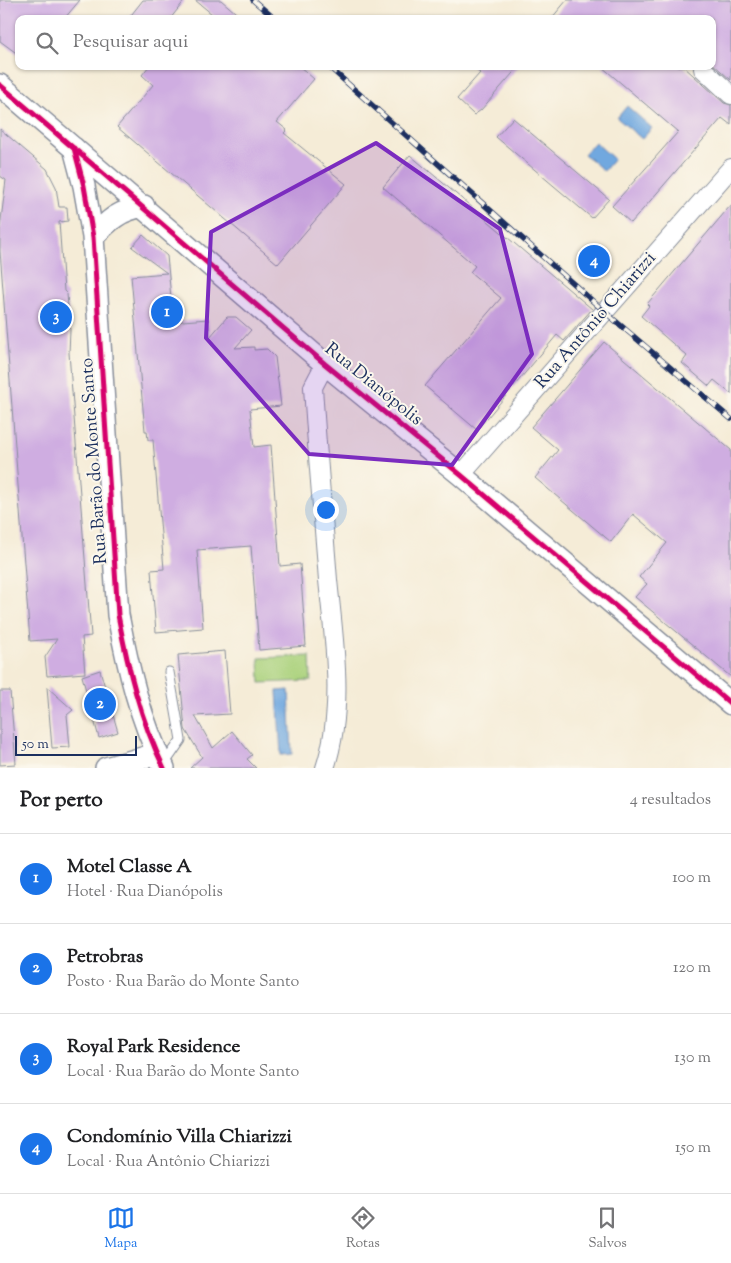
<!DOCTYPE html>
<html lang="pt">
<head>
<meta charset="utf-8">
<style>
	:root { --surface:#fff; --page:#f6f6f6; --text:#202124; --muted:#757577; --line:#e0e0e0; --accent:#1a73e8 }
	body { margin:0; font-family:"Sorts Mill Goudy",serif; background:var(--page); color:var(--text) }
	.scale { position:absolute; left:15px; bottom:12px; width:122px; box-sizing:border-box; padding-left:5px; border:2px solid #1b2f5e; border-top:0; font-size:14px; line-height:18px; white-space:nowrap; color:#1b2f5e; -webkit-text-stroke:4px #fbf7ec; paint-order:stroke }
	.you { position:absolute; left:325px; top:509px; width:18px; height:18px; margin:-12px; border:4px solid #fff; border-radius:50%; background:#1a73e8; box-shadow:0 0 0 8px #1a73e833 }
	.badge { display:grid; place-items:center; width:32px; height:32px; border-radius:50%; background:var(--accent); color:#fff; font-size:16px; font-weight:700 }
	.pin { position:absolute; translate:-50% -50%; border:2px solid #fff; box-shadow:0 1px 5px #0006 }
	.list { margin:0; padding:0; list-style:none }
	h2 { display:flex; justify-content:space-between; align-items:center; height:65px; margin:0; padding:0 20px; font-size:21px }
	h2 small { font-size:16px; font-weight:400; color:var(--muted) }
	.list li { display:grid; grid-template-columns:32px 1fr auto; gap:15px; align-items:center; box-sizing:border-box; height:90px; padding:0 20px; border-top:1px solid var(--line) }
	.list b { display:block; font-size:19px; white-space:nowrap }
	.list p { margin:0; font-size:16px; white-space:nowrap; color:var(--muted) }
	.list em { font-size:16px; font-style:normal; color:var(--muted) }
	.icon { flex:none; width:28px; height:28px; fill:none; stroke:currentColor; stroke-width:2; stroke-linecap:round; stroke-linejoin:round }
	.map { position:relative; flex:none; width:731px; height:768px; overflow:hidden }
	.search { position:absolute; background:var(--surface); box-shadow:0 1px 4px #0004; left:15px; right:15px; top:15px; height:55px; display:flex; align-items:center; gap:12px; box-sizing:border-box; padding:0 18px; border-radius:10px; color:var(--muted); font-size:19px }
	.sheet { height:425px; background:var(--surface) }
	nav { display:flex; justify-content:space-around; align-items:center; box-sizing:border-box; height:70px; border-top:1px solid var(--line); background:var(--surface); font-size:14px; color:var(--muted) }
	nav a { display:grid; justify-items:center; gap:2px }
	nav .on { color:var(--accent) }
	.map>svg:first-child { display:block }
</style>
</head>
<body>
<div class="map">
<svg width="731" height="768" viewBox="0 0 731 768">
	<rect width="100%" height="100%" fill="#fbf7ec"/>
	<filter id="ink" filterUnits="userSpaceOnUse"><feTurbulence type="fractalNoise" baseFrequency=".02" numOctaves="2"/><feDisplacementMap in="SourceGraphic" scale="10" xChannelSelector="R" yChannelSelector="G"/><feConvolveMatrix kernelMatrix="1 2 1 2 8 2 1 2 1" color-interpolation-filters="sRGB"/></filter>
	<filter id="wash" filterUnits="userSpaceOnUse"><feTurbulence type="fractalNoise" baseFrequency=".0096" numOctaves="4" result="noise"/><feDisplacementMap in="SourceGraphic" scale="20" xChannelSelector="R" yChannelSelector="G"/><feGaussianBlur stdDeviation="1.12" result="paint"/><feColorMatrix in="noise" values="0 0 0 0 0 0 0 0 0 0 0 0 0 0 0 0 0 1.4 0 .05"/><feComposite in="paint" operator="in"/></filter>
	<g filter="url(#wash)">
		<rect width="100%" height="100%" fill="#f5ecd7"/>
		<path fill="#abd27d" stroke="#63806e" d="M310,656L311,681L260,683L259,658Z"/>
		<path fill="#71a8df" stroke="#466c9e" d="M627,106L652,128L642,139L617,118Z
			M595,142L614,159L604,171L584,154Z
			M289,690L292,754L281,755L277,691Z"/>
		<g id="blocks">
			<path fill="#cfade1" d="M0,0H80L64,19H19V55L0,41Z
				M143,0H185L170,19H128Z
				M195,0H221L243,19H218Z
				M567,0H731V80L712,63V19H551Z
				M149,66H299L314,79L277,122L287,130L284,133L346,184L278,264L117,127L153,85L142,75Z
				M471,66H519L481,110L474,115L457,99L480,73Z
				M601,66H683L724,103L731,105V125L722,118L631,223L612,206L678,132Z
				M513,118L609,199L592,218L496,137Z
				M0,129L47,169L56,187L59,207H67L68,221L59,222L64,291L67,294L70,330L69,353L91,636L82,637L85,673L47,676L45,657L57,639L30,641L0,251V228L6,180L0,176Z
				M410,155L592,309L564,341L557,335L477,430L425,386L501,298L470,272L475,266L383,187Z
				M731,205V394L714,380L709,386L682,363L687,356L641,316L649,306L647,304Z
				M143,235L167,256L173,319L170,322L208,319L210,337L227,317H236L251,330L235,348L254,347V350L267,349L275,357L281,406L250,409L254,447L271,445L280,566L300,564L306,646L259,650L251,546L197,550L203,628L156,632L151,570L164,569L153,440H148L147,431H145L131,276L167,273L132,247Z
				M596,247L608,257L593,276L580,266Z
				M604,342L731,450V677L635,597L647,584L639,577L667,543L633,514L611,542L535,478L558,450L531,427Z
				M225,651L230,714L195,716L213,748L232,731L252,755L247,759L256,768H190L202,757L185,729L178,655Z
				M100,670L118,732L99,738L82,676Z
				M47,687L73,710L67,715L70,747L52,748Z
				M0,691H10L16,764L0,765Z"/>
		</g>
	</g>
	<g filter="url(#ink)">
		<use href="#blocks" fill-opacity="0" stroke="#888e9a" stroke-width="1"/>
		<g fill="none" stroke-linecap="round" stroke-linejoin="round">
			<defs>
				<path id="service" d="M163,766L181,740L169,672"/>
				<path id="minor" d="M703,69L731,95
					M325,364L313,387C317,451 323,516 328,580C334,641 345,708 325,768
					M461,475L731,168"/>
				<path id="tertiary" d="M0,85L325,364L461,475L731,704
					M74,148L84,186L93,237L118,615C128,668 140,719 164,768
					M93,237C109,220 120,210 144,206
					M106,768L157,754"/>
			</defs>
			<use href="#service" stroke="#888e9a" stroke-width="11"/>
			<use href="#minor" stroke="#888e9a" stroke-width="20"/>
			<use href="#tertiary" stroke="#888e9a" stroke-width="24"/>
			<use href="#service" stroke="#fff" stroke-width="9"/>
			<use href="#minor" stroke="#fff" stroke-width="18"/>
			<use href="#tertiary" stroke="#fff" stroke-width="21"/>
			<defs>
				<path id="rail" d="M253,0L275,19
					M328,66L605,312L731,419"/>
			</defs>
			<use href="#rail" stroke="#1b2f5e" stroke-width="5.5"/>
			<use href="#rail" stroke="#fbf7ec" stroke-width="4" stroke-dasharray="11" stroke-linecap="butt"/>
			<defs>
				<path id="cycleway" d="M0,85L325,364L461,475L731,704
					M74,148L84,186L93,237L118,615C128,668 140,719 164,768"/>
			</defs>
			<use href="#cycleway" stroke="#fbf7ec" stroke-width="8"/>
			<use href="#cycleway" stroke="#d6006c" stroke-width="5"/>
		</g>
	</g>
	<path fill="#7b2cbf" fill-opacity="0.2" stroke="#7b2cbf" stroke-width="4" stroke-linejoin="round" d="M376,143L500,229L532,354L452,465L309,454L206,338L211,232Z"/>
	<g text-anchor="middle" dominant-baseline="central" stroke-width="4" stroke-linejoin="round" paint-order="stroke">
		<g font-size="18" fill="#1b2f5e" stroke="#fbf7ec">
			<text transform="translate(596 321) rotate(-49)">Rua Antônio Chiarizzi</text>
			<text transform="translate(373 385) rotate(39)">Rua Dianópolis</text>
			<text transform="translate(95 461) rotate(-94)">Rua Barão do Monte Santo</text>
		</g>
	</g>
</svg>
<div class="scale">50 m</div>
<div class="you"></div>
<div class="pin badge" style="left:167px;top:312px">1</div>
<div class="pin badge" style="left:100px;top:704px">2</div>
<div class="pin badge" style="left:56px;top:317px">3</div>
<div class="pin badge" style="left:594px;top:261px">4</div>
<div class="search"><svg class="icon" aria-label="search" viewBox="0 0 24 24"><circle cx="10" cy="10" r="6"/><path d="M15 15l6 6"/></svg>Pesquisar aqui</div>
</div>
<section class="sheet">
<h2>Por perto<small>4 resultados</small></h2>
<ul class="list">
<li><span class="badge">1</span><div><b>Motel Classe A</b><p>Hotel · Rua Dianópolis</p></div><em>100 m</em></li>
<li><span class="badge">2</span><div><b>Petrobras</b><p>Posto · Rua Barão do Monte Santo</p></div><em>120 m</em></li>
<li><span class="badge">3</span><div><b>Royal Park Residence</b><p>Local · Rua Barão do Monte Santo</p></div><em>130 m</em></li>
<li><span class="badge">4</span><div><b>Condomínio Villa Chiarizzi</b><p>Local · Rua Antônio Chiarizzi</p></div><em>150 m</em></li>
</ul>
</section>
<nav>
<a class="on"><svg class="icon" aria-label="map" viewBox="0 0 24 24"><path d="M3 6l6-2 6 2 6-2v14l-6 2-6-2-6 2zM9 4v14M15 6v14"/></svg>Mapa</a>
<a><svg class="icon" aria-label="directions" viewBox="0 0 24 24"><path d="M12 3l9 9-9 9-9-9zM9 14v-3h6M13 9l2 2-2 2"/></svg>Rotas</a>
<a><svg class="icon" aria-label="saved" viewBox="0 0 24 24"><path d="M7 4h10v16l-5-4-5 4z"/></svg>Salvos</a>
</nav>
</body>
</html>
